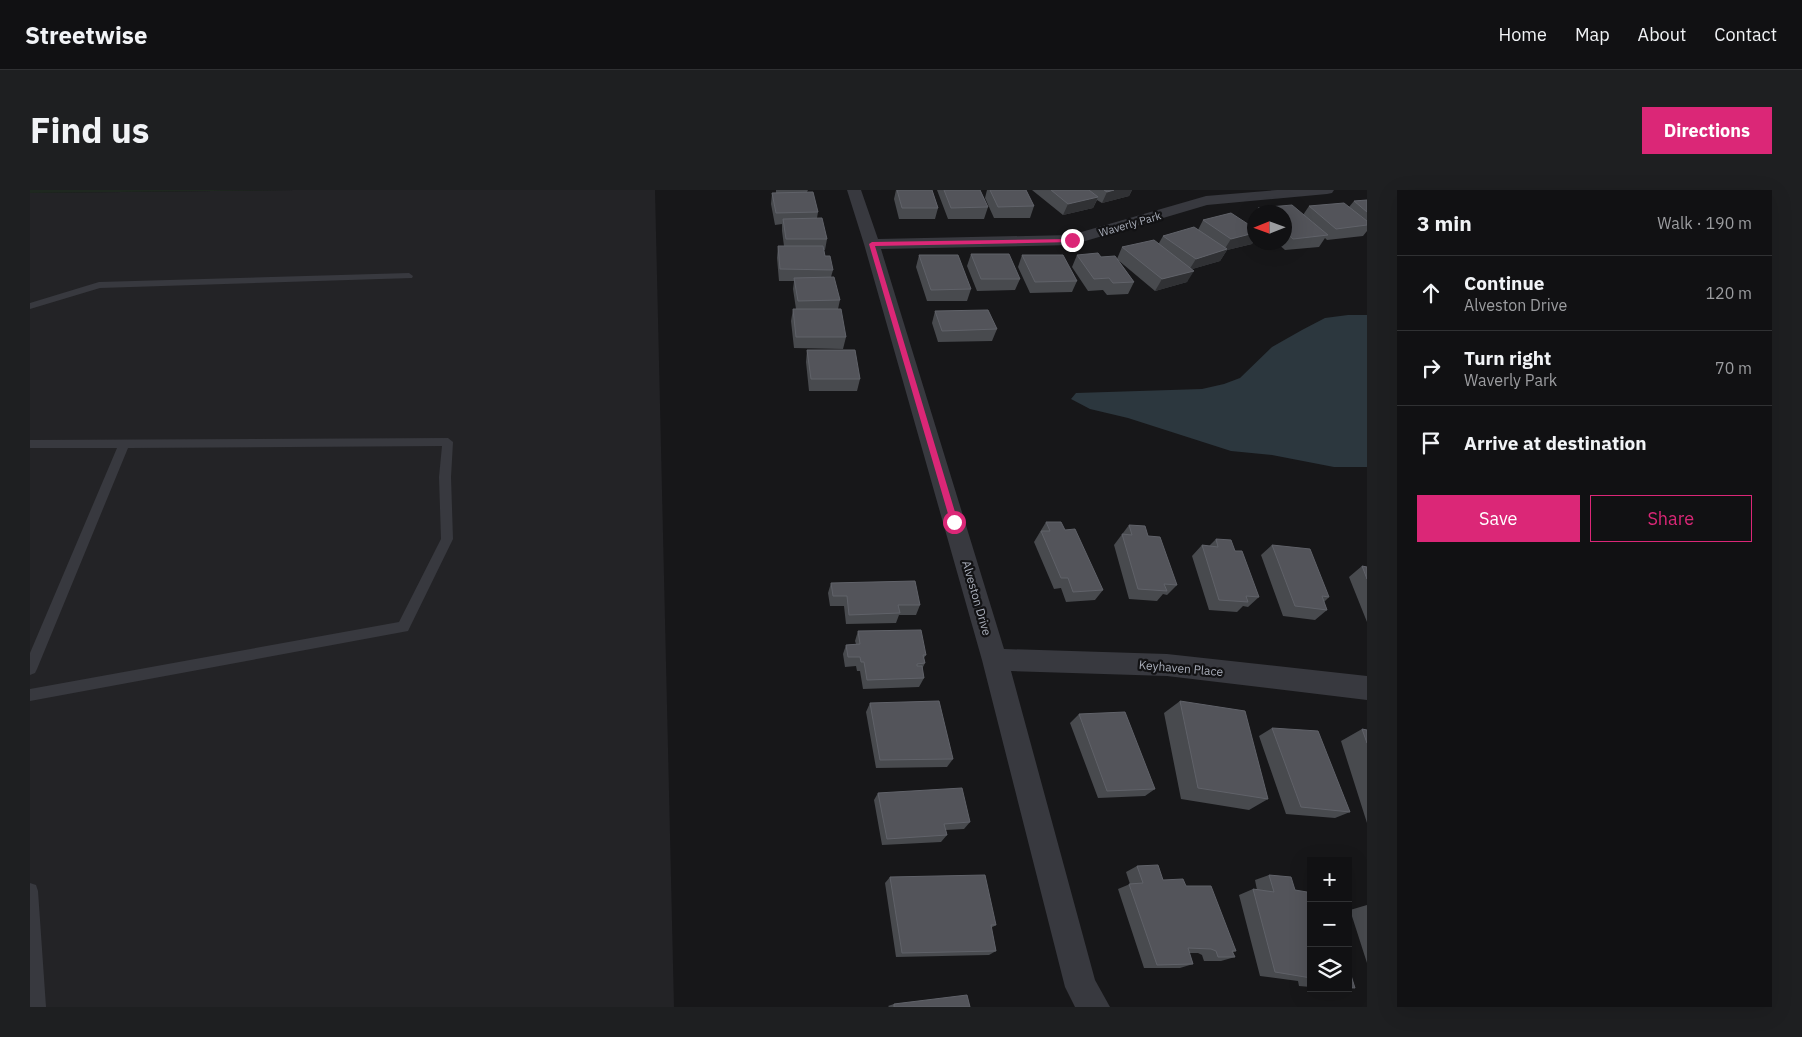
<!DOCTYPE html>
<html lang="en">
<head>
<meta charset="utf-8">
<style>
	:root { --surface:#111113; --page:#1e1f21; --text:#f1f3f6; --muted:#9c9da0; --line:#303133; --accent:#db2777 }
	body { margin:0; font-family:"IBM Plex Sans",sans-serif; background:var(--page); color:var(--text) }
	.controls { position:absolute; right:15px; bottom:15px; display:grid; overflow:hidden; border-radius:0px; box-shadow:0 5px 20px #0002 }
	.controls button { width:45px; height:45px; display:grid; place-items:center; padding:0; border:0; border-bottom:1px solid var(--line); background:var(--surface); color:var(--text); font:25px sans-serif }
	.compass { position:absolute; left:1217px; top:15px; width:45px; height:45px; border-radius:50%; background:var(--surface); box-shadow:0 5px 20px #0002; rotate:269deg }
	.stop { position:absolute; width:15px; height:15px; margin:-11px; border:4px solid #db2777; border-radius:50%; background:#fff }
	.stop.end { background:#db2777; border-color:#fff; box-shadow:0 1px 5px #0008 }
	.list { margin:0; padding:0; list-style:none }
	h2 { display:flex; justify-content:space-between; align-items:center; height:65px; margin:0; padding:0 20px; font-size:21px }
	h2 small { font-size:16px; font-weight:400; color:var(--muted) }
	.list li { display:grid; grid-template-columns:32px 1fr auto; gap:15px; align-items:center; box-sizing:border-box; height:75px; padding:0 20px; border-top:1px solid var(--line) }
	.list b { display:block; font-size:19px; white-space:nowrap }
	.list p { margin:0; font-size:16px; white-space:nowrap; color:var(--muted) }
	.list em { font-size:16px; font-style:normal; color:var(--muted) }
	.actions { display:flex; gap:10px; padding:15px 20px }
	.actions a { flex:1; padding:11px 0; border:1px solid var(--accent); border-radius:0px; text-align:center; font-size:18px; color:var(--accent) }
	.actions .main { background:var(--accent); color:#fff }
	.icon { flex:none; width:28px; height:28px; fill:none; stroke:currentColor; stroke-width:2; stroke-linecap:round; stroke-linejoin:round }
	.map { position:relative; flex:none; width:1337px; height:817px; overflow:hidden; border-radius:0px }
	header { display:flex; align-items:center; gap:30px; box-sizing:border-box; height:70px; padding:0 25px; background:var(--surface); border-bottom:1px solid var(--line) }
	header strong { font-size:24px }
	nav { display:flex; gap:28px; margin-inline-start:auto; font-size:18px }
	.intro { display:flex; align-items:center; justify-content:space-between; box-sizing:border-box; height:120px; padding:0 30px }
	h1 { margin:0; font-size:35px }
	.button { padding:12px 22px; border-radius:0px; background:var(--accent); color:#fff; font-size:18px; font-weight:700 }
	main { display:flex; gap:30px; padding:0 30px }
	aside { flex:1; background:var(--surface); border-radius:0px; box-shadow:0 5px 20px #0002 }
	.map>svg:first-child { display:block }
</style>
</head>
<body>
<header>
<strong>Streetwise</strong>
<nav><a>Home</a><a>Map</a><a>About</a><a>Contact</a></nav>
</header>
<div class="intro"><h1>Find us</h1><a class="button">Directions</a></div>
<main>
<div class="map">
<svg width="1337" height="817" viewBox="0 0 1337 817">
	<rect width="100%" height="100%" fill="#171719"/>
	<path fill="#232326" d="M265,0H625L644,817H0V3Z"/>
	<path fill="#1f2820" d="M0,0H265L0,3Z"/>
	<path fill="#2c373e" d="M1318,125H1337V277H1304L1242,265L1201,261L1098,228L1060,219L1041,209L1046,203L1172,199L1194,194L1210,188L1242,157L1272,140L1295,128Z"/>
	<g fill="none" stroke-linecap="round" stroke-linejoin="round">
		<path fill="#38393f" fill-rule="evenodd" d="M379,83L383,86L382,88L70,98L0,119V113L69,92Z
			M418,248L423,252L421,287L423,349L378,441L0,511V499L369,432L411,349L409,287L412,256L98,258L7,479L5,483L0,485V463L87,258H0V250Z
			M0,693L6,695L8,701L16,817H0Z"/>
		<path fill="#38393f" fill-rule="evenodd" d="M817,0H831L848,49L1041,45L1176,6L1247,0H1304L1302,3L1297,4L1177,15L1042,55L851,59L974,459L1137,464L1337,486V510L1137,486L981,481L1065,790L1080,817H1045L1035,797L952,470L834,54Z"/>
	</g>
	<path fill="#484a4e" d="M746,0H782H778L777,2L788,22L787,28L797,49L795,60H794L795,66L803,80L801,87L810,110L808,119L816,147L813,159L764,158L761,131L763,119H766L763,99L764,91H749L747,68L748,56H754L752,41V34L745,35L741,14L742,3H746Z
		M866,0H902L908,18L905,29H869L864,9Z
		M907,0H950L958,17L954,29H918Z
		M957,0H996L1004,16L1000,28H964L955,8Z
		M1002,0H1102L1099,6L1072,13L1067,10L1063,18L1033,25Z
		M1337,10V41L1333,46L1297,50L1295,48L1289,57L1255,60L1246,52H1254V22H1226L1228,18L1273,25L1279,16L1319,17L1324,11Z
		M1224,25V33L1221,30Z
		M1173,30L1224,38V50L1222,54L1197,60L1190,71L1162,79L1157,92L1125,101L1088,70L1104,92L1098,104L1077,105L1073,100L1058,101L1042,77L1047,65L1087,69L1092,57L1129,53L1133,46L1168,40Z
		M941,64L990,89L985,100L947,101L937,76Z
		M889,65L941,99L937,111H897L886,77Z
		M992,65L1047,91L1042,102L1000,103L988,77Z
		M905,121L967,139L962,151L908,152L902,133Z
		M777,160L830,189L827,201H779L776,172Z
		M1016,332L1035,340L1073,400L1065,410L1036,412L1031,398L1024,399L1004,352Z
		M1099,335L1118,346L1147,395L1137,405L1133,404L1127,411L1099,409L1084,355Z
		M1186,349L1205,361L1229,407L1218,417L1213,416L1207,422L1179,420L1162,366L1172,355L1179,356Z
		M1242,355L1299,407L1294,412L1297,420L1285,430L1253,426L1231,365Z
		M1332,376L1337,377V432L1319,387Z
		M801,393L890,415L886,425H869L866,433L816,434L814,416H800L798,403Z
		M828,441L896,465L894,468L895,473L892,479L894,488L889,497L833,499L830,481H827L826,476L815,477L813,464L816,455L826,454L825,451Z
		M1150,511L1238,609L1219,620L1151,609L1134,523Z
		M840,513L923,569L917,577L846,578L836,522Z
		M1049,524L1125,599L1115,606L1068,608L1040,533Z
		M1242,538L1320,622L1305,628L1256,624L1229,546Z
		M1332,539L1337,540V633L1311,551Z
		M848,603L940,632L934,639L916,640L917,645L911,652L852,655L844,610Z
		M1107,676L1133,690L1156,696L1206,761L1203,762L1205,767L1191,771H1174L1172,765L1168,763H1159L1163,774L1150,778H1114L1088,699L1100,694L1096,682Z
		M1239,685L1265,700L1281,708V797L1269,796L1268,791L1230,786L1209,705L1223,699L1227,700L1225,690Z
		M860,687L966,735L961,738L966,761L959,765L866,767L855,693Z
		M1337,715V773L1320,720Z
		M1318,797L1325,798L1308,801L1288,798H1318Z
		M864,814L940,817H859L858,816Z"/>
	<path fill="#303134" d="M1084,0H1102L1099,6L1072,13L1077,2Z
		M1068,7L1063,18L1033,25L1038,14Z
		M1224,43V50L1222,54L1197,60L1190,71L1159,80L1166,69L1194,60L1201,49Z
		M1164,81L1157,92L1125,101L1132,89Z"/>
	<path fill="#53545a" stroke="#606269" d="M867,0H902L908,18H872Z
		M914,0H950L958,17L921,18Z
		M960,0H996L1004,16L968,17Z
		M1021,0H1059L1068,7L1038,14Z
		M1074,0H1084L1077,2Z
		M783,2L788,22L746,23L742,3Z
		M1337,10V22L1324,11Z
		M1314,13L1337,31V35L1306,39L1279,16Z
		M1262,15L1298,45L1263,49L1254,41V22H1233L1228,18Z
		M1201,23L1224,38V43L1201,49L1173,30Z
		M792,28L797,49H756L753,29Z
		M1164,37L1197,59L1166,69L1133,46Z
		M1124,50L1164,81L1132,89L1092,57Z
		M748,56H793L795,66H800L803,80L750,79Z
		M1068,63L1071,67L1085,66L1104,92L1083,93L1079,88L1064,89L1047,65Z
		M941,64H979L990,89H951Z
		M889,65H928L941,99L901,100Z
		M992,65H1033L1047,91L1005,92Z
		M804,87L810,110L768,111L764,88Z
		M763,119H811L816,147H766Z
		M958,120L967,139L912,141L905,121Z
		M777,160H825L830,189H781Z
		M1016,332H1031L1035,340L1045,339L1073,400L1043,402L1038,388H1031L1011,341H1020Z
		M1099,335L1115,336L1118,346L1130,347L1147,395L1134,394L1137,401L1108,399L1092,344L1102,345Z
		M1186,349L1201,350L1205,361H1212L1229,407L1216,406L1218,412L1189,410L1172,355L1188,357Z
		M1242,355L1280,359L1299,407L1292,406L1297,420L1265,416Z
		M1332,376L1337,377V389Z
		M885,391L890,415H868L870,423L819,425L817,406H803L801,393Z
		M891,440L896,465H893L895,473L887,474V476H892L894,488L837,490L834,472H831L830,467H818L816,455L830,454L828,441Z
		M909,511L923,569L850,570L840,513Z
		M1150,511L1215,521L1238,609L1168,598Z
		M1095,522L1125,599L1077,601L1049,524Z
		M1242,538L1288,541L1320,622L1271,617Z
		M1332,539L1337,540V553Z
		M932,598L940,632L914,634L917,645L857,649L848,603Z
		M1128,675L1133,690L1153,689L1156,696H1181L1206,761H1202L1205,767H1188L1186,761L1181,759L1158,758L1163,774L1127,775L1099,694L1113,693L1107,676Z
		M955,685L966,735H961L966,761L872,763L860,687Z
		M1239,685L1261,687L1265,700L1277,702L1279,707L1281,708V788L1245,782L1223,699L1244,702Z
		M1318,776L1325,798L1318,797Z
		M937,805L940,817H864V814Z"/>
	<path fill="#db2777" d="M1042,49L1044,52L845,56L928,332L924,335L921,334L839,54L842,52Z"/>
	<g text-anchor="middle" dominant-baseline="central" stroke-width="4.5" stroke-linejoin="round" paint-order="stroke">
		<g font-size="11" fill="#a9aeba" stroke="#121214">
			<text transform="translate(1100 34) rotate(-16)">Waverly Park</text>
		</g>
		<g font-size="12" fill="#a9aeba" stroke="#121214">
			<text transform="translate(947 408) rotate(74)">Alveston Drive</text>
			<text transform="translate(1151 478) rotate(5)">Keyhaven Place</text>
		</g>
	</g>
</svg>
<div class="controls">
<button>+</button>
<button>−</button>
<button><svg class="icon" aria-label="layers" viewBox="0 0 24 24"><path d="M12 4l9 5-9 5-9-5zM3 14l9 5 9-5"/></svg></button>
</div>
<svg class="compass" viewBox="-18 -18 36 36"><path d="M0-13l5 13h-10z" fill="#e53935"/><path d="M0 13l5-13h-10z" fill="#9c9da0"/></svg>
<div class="stop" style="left:924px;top:332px"></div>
<div class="stop end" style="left:1042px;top:50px"></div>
</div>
<aside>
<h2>3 min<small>Walk · 190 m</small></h2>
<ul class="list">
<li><svg class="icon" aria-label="ahead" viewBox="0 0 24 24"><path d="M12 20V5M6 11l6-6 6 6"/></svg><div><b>Continue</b><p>Alveston Drive</p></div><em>120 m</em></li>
<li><svg class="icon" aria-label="right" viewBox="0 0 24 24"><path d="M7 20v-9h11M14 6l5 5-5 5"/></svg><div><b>Turn right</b><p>Waverly Park</p></div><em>70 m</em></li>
<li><svg class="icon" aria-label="arrive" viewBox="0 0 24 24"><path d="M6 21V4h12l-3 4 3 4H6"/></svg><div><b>Arrive at destination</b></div></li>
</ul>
<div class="actions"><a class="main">Save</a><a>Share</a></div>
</aside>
</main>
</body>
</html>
